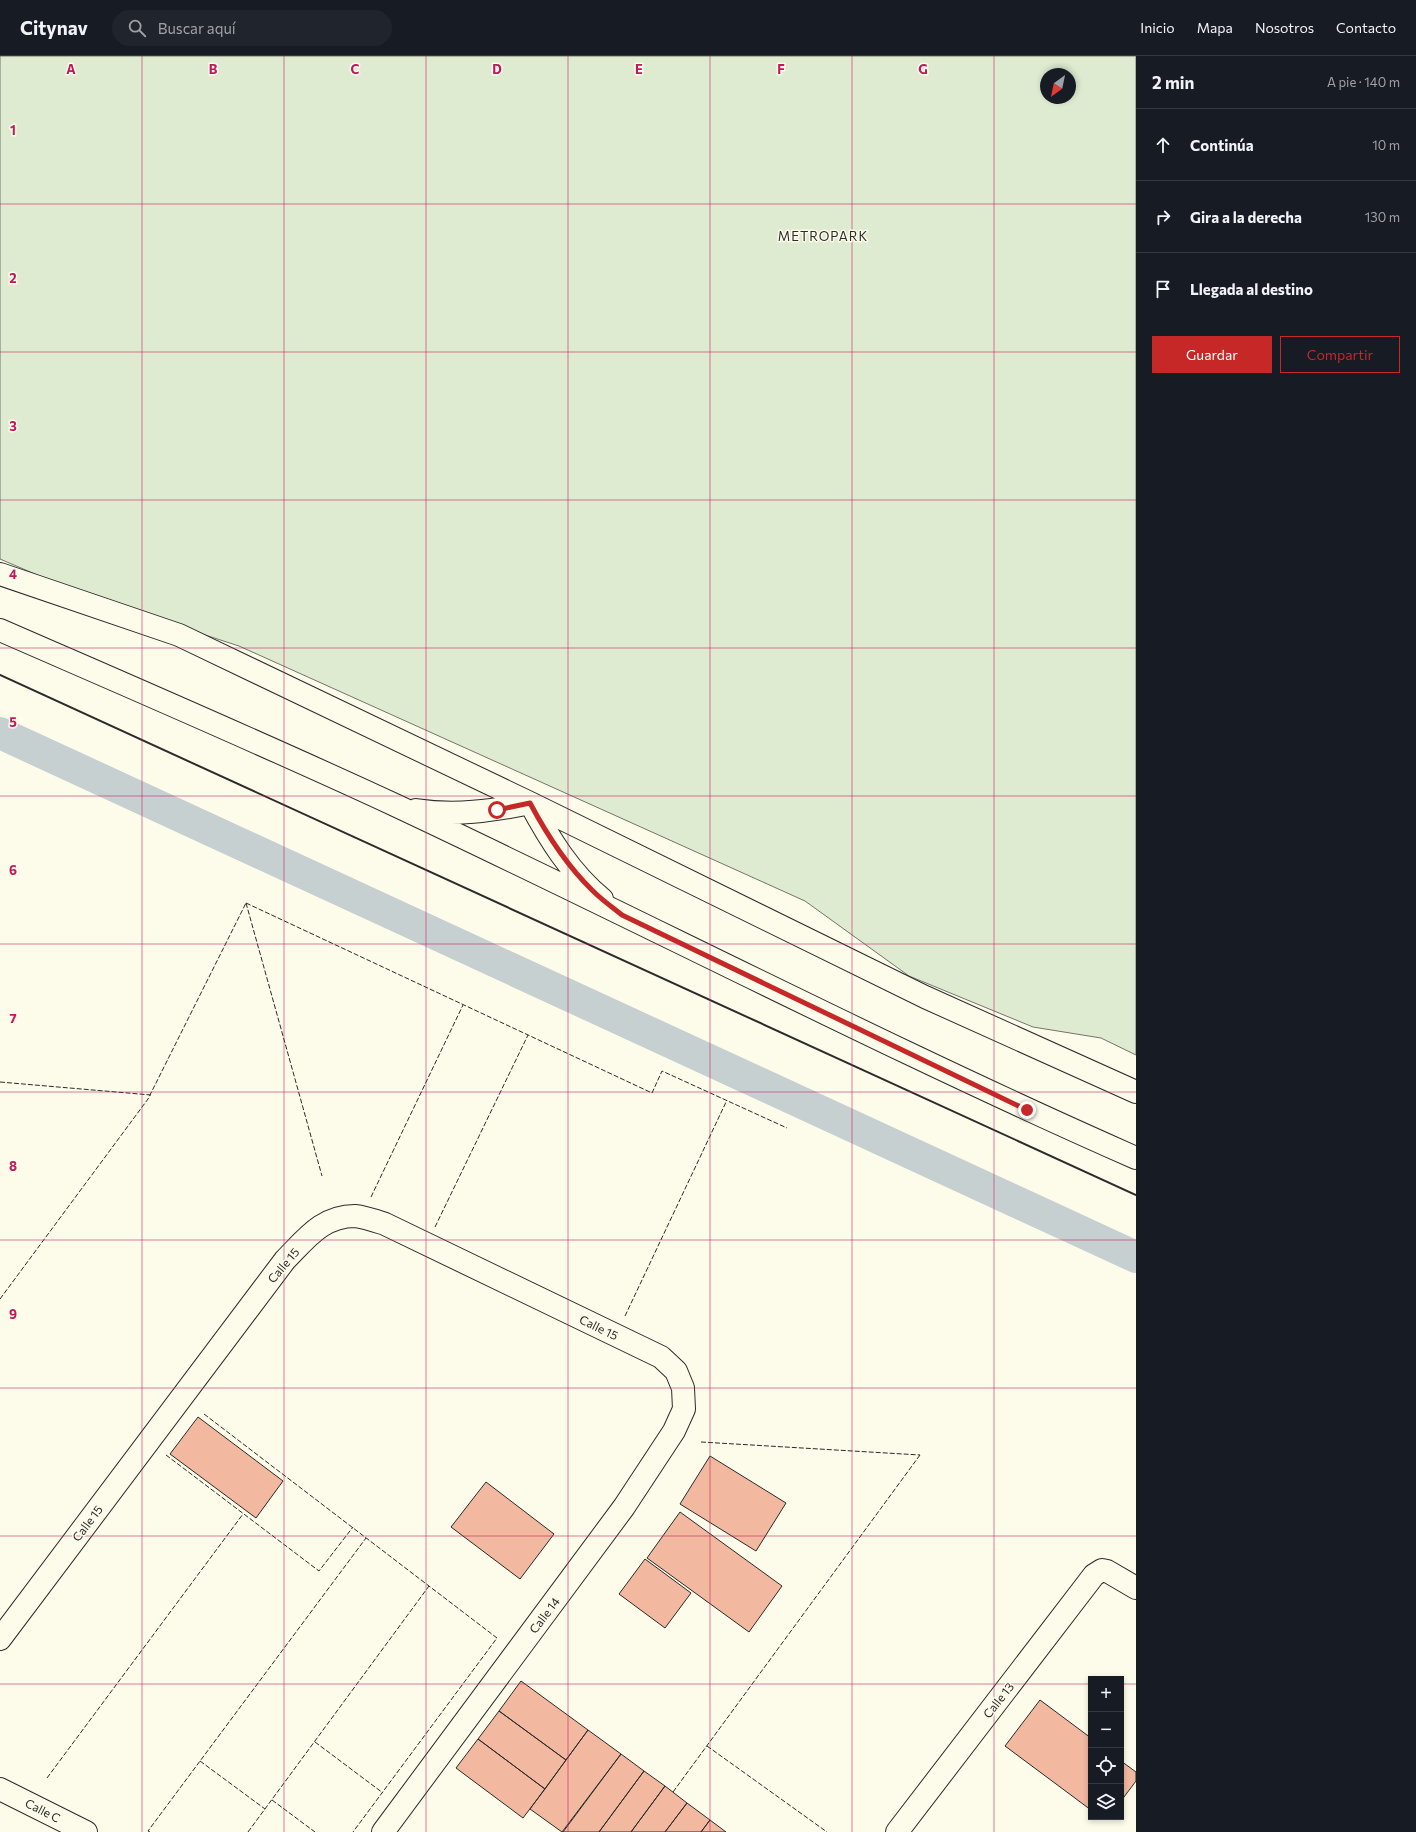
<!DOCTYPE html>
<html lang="es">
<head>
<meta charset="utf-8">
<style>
	:root { --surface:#171b24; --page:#20242c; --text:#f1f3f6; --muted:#9ea1a6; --line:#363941; --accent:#c62828 }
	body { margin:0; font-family:Commissioner,sans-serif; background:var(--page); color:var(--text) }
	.controls { position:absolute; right:12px; bottom:12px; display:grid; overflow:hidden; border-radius:0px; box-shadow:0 2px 6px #0003 }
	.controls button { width:36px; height:36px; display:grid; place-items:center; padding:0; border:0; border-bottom:1px solid var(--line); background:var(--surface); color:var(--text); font:20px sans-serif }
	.compass { position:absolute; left:1040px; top:12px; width:36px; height:36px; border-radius:50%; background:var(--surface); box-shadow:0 2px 6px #0003; rotate:213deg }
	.stop { position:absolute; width:12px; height:12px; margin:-9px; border:3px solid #c62828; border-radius:50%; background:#fff }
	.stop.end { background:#c62828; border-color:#fff; box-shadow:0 1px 4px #0008 }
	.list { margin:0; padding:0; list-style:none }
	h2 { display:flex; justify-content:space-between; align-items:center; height:52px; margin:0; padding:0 16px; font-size:17px }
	h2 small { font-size:13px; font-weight:400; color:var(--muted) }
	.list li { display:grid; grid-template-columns:26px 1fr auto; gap:12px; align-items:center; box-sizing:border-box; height:72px; padding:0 16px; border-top:1px solid var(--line) }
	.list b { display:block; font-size:15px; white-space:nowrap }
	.list em { font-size:13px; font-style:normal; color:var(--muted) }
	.actions { display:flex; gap:8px; padding:12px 16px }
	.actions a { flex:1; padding:9px 0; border:1px solid var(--accent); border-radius:0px; text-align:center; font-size:14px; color:var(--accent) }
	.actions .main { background:var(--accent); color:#fff }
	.icon { flex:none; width:22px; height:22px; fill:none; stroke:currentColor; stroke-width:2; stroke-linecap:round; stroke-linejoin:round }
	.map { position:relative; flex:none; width:1136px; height:1776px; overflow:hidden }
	header { display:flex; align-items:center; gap:24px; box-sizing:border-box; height:56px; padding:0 20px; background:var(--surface); border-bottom:1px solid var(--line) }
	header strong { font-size:19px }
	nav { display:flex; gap:22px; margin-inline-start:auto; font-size:14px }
	.search { width:280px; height:36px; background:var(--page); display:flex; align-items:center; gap:10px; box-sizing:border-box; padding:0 14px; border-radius:22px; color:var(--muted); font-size:15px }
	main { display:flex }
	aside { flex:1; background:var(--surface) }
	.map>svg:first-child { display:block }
</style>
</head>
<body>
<header>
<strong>Citynav</strong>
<div class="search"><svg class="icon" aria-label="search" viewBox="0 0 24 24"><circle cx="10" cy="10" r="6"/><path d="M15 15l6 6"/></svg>Buscar aquí</div>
<nav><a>Inicio</a><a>Mapa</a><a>Nosotros</a><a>Contacto</a></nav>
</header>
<main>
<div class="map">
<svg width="1136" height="1776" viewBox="0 0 1136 1776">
	<rect width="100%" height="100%" fill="#fdfbea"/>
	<path fill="#deebd1" stroke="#74746e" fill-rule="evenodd" d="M0,0H1136V999L1101,982L1033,971L909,920L805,845L239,590L91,542L0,503ZM1046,18H1070V42H1046Z"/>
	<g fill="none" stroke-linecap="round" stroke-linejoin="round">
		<path stroke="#c7d0d0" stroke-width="32" d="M0,677L1136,1201"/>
	</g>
	<path fill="#f2b8a0" stroke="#2b2b2b" d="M198,1361L283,1425L256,1462L170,1398Z
		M710,1400L786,1447L756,1495L680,1448Z
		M486,1426L554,1478L520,1523L451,1471Z
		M680,1456L782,1530L749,1576L647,1502Z
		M645,1503L691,1537L665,1572L619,1538Z
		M521,1625L588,1674L566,1704L499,1655Z
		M1040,1644L1091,1682V1754L1005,1690Z
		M499,1655L566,1704L545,1733L478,1683Z
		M588,1674L621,1698L562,1776L530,1753Z
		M478,1683L545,1733L523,1762L456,1712Z
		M621,1698L644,1715L599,1776H563Z
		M1121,1705L1136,1716V1725L1121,1745Z
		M644,1715L665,1730L631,1776H599Z
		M665,1730L687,1747L665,1776H631Z
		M687,1747L710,1764L701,1776H665Z
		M710,1764L726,1776H701Z"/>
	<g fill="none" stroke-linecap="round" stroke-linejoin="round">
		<defs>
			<path id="minor" d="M0,518L179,579L530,747L925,941L1136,1036
				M0,574C133,632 266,689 397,750C644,866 886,992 1136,1102
				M530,747C549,782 570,817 602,843
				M416,754C455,760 492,755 530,747
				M0,1583L285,1204C306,1183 322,1160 355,1160C365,1161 376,1165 385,1168L661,1301L676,1315L683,1332L684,1353L674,1375L624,1451L383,1776
				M897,1776L1094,1519L1102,1514L1107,1515L1136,1532"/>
			<path id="tertiary" d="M0,1733L86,1776"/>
		</defs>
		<use href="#minor" stroke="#2b2b2b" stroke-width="24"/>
		<use href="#tertiary" stroke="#2b2b2b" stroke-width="24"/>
		<use href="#minor" stroke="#fdfbea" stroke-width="22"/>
		<use href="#tertiary" stroke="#fdfbea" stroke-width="22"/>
		<path stroke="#2b2b2b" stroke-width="1" stroke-dasharray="5 2" stroke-linecap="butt" d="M246,847L652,1037L662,1015L787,1072
			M246,847L322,1120
			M0,1026L151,1039
			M371,1141L463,949
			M435,1171L528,979
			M0,1243L148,1043L246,847
			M625,1260L727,1044
			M204,1358L497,1582L353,1776
			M701,1386L920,1399
			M166,1399L319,1515L353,1471
			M315,1686L383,1737
			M707,1690L827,1776
			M200,1705L265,1753
			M47,1722L243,1458
			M673,1736L920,1399
			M272,1744L315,1776
			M150,1776L148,1775L366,1482
			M248,1776L429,1530"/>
		<path stroke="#2b2b2b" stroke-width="2" d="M0,619L1136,1139"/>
	</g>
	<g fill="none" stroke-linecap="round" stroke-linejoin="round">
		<path stroke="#c62828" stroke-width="5" d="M497,754L530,747C547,779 566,809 593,835C602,844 612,851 622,859L1027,1054"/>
	</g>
	<path fill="none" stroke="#c2185b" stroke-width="1" stroke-opacity="0.55" d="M142,0V1776M284,0V1776M426,0V1776M568,0V1776M710,0V1776M852,0V1776M994,0V1776M0,148H1136M0,296H1136M0,444H1136M0,592H1136M0,740H1136M0,888H1136M0,1036H1136M0,1184H1136M0,1332H1136M0,1480H1136M0,1628H1091M1121,1628H1136"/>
	<g text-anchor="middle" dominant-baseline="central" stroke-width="3" stroke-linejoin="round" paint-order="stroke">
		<g font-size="12" fill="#2b2b2b" stroke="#fdfbea">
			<text transform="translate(283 1209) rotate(-50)">Calle 15</text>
			<text transform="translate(599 1271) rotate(26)">Calle 15</text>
			<text transform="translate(87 1467) rotate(-53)">Calle 15</text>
			<text transform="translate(544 1559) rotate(-53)">Calle 14</text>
			<text transform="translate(998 1644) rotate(-52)">Calle 13</text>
			<text transform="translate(43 1754) rotate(27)">Calle C</text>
		</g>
		<g font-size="13" letter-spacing="1" fill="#2b2b2b" stroke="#fdfbea">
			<text x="823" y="180">METROPARK</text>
		</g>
	</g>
	<g font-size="13" text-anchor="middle" font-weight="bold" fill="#c2185b" stroke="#fdfbea" stroke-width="3" stroke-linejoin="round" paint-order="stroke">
		<text x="71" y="18">A</text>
		<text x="213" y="18">B</text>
		<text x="355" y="18">C</text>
		<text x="497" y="18">D</text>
		<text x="639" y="18">E</text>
		<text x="781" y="18">F</text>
		<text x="923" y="18">G</text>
		<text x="13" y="79">1</text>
		<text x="13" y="227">2</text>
		<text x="13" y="375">3</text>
		<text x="13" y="523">4</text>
		<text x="13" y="671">5</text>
		<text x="13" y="819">6</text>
		<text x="13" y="967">7</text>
		<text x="13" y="1115">8</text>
		<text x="13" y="1263">9</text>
	</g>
</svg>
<div class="controls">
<button>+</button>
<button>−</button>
<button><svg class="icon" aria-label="locate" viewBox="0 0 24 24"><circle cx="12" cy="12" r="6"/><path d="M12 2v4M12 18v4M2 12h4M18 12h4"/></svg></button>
<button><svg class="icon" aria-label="layers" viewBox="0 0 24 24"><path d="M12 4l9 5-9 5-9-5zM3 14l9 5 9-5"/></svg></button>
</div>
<svg class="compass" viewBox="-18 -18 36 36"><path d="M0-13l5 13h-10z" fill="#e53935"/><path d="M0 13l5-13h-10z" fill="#9ea1a6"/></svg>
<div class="stop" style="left:497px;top:754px"></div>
<div class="stop end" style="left:1027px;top:1054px"></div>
</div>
<aside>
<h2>2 min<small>A pie · 140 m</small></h2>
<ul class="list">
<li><svg class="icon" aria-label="ahead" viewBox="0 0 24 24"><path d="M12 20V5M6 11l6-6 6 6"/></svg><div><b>Continúa</b></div><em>10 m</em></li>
<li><svg class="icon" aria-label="right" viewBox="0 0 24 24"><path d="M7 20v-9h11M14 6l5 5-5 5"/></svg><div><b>Gira a la derecha</b></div><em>130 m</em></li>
<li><svg class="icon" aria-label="arrive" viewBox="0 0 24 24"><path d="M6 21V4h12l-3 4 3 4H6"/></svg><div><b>Llegada al destino</b></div></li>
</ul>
<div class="actions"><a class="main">Guardar</a><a>Compartir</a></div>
</aside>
</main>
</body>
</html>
